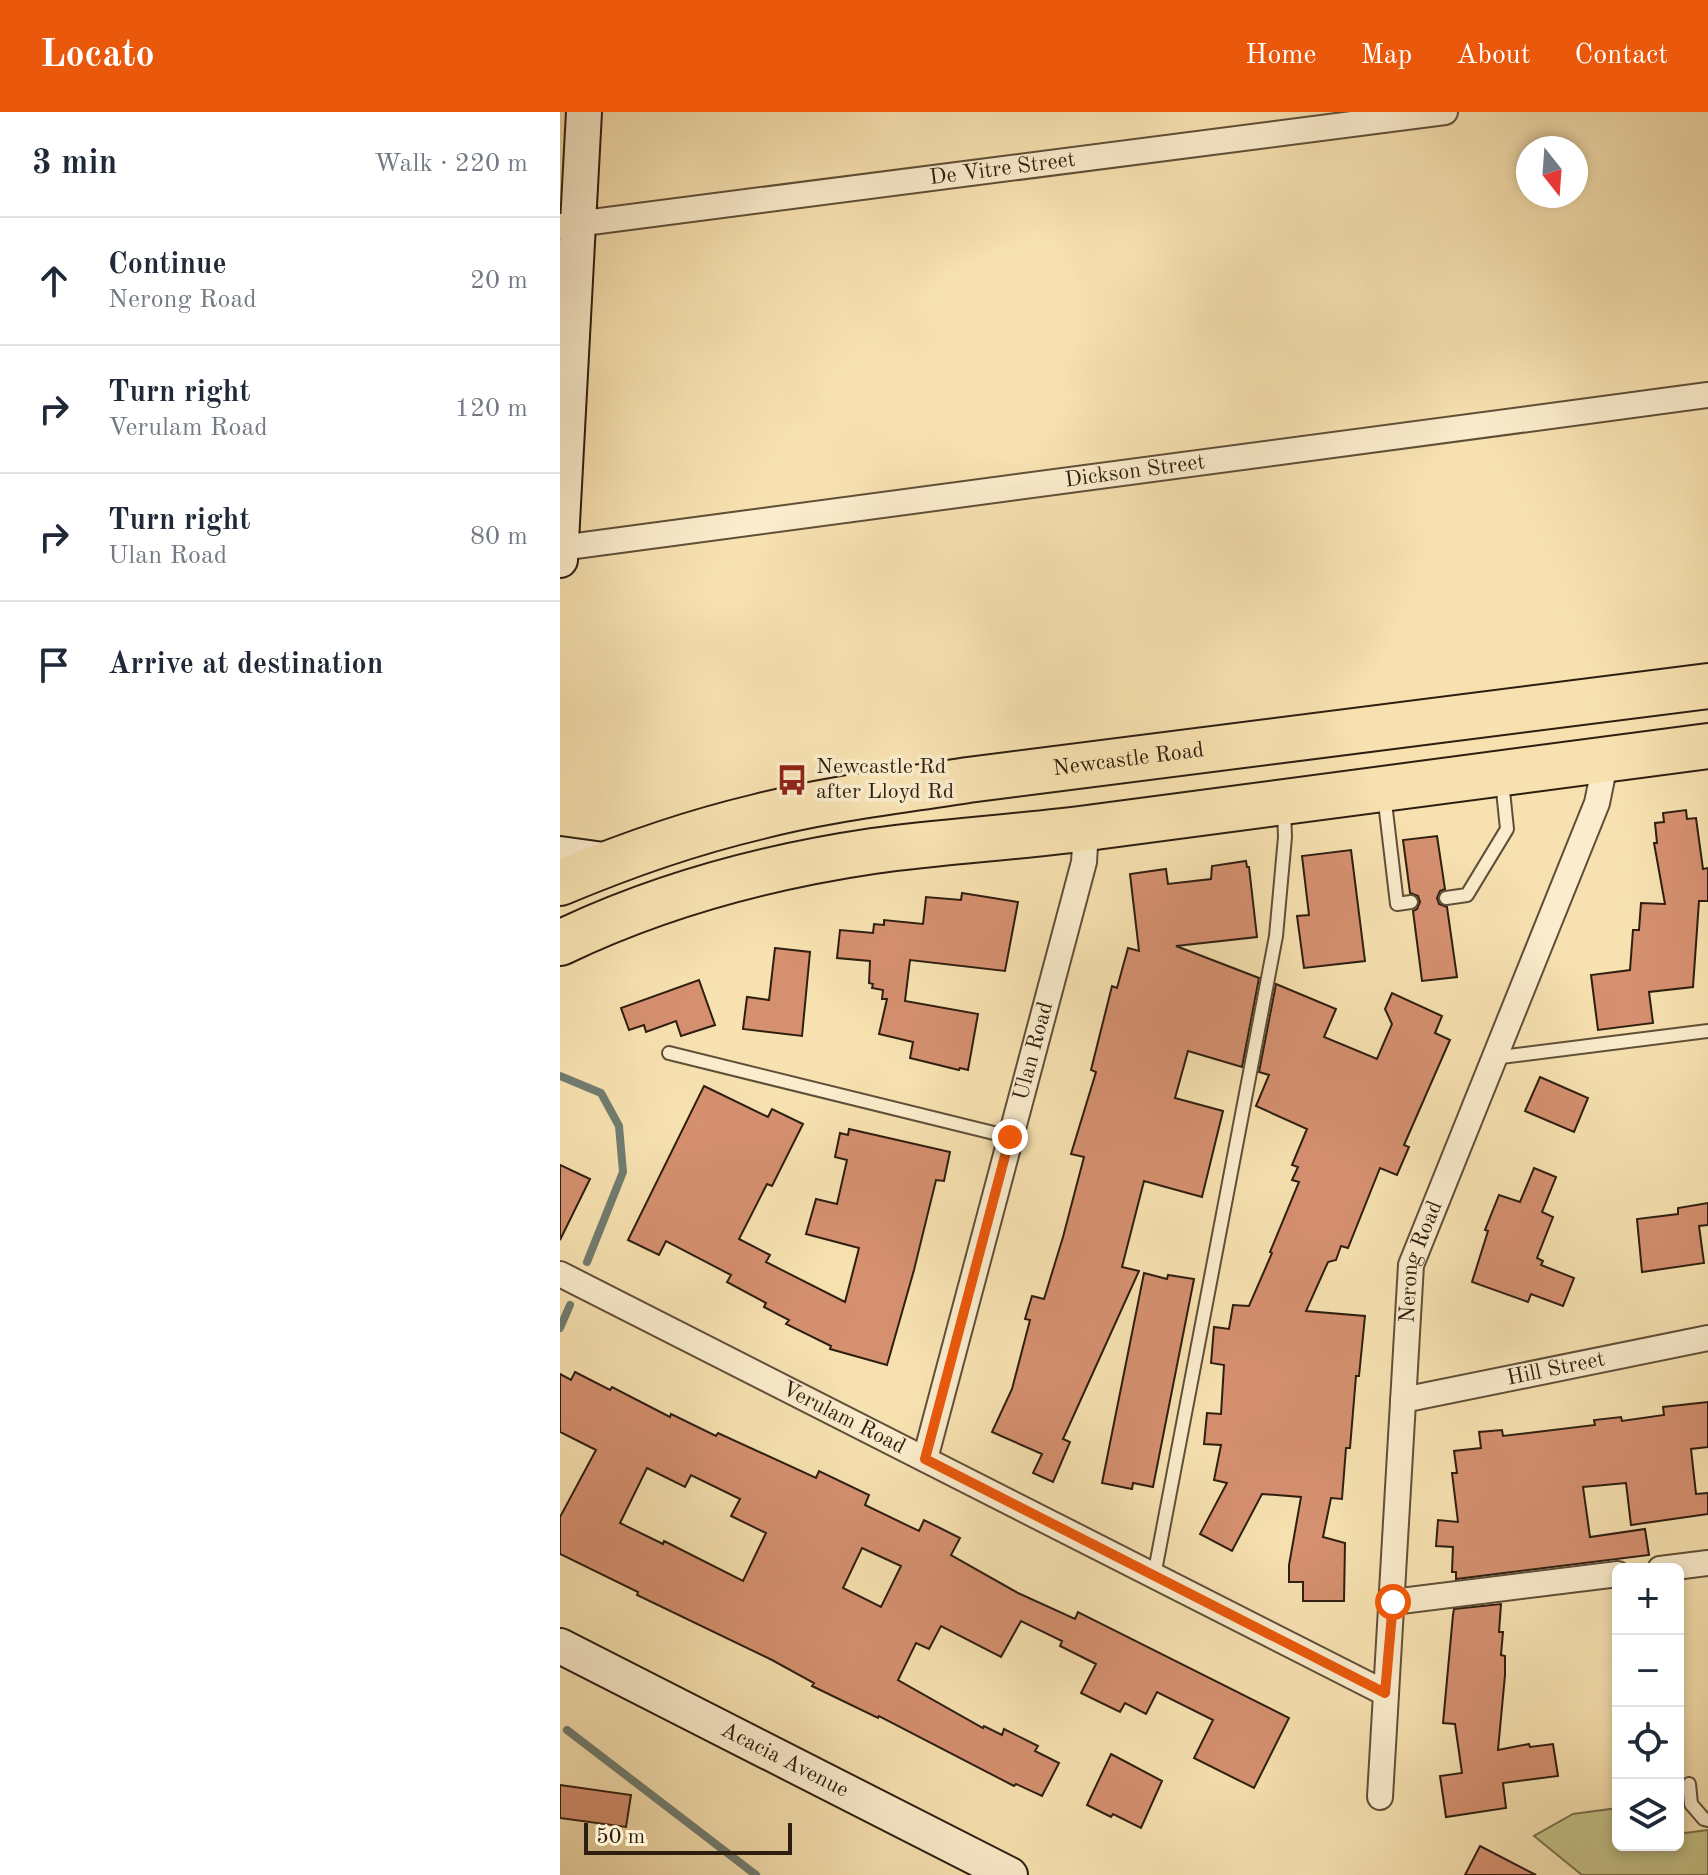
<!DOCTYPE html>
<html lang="en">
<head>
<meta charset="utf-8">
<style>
	:root { --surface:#fff; --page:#f6f6f7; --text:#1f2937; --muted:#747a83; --line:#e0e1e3; --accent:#ea580c }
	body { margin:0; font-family:"Old Standard TT",serif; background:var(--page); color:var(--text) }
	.controls { position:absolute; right:24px; bottom:24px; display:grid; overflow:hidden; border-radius:12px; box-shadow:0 4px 12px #0003 }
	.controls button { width:72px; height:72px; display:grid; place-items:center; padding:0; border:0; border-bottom:2px solid var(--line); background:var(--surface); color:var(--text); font:40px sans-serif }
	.compass { position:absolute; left:956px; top:24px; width:72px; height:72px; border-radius:50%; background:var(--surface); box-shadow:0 4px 12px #0003; rotate:163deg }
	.scale { position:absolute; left:24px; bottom:20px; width:208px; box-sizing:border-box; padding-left:8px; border:4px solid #2e1e10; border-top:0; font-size:22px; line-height:28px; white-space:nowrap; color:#2e1e10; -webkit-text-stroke:6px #faeccc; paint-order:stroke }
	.stop { position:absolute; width:24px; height:24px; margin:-18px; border:6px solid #ea580c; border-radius:50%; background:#fff }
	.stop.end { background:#ea580c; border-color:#fff; box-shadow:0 2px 8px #0008 }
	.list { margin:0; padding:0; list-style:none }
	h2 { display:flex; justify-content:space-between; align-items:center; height:104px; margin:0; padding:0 32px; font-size:34px }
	h2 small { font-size:26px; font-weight:400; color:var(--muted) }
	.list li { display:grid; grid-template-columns:52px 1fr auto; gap:24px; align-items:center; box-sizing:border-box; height:128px; padding:0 32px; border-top:2px solid var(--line) }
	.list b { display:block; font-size:30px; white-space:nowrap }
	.list p { margin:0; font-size:26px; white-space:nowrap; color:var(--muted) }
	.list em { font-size:26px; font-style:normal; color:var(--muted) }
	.icon { flex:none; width:44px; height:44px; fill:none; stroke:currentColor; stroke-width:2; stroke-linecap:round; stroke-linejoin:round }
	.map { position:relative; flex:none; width:1148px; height:1763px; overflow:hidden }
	header { display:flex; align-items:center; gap:48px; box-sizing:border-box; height:112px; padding:0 40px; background:var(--accent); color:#fff }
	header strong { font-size:38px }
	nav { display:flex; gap:44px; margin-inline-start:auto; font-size:28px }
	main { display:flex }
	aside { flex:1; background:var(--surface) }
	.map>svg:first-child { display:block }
</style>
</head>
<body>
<header>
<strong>Locato</strong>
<nav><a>Home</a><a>Map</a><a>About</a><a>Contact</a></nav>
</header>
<main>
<aside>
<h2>3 min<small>Walk · 220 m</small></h2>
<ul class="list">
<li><svg class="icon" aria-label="ahead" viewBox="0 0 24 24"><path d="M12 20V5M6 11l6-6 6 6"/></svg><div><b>Continue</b><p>Nerong Road</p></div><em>20 m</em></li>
<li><svg class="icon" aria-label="right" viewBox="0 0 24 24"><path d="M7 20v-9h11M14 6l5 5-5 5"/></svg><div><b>Turn right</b><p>Verulam Road</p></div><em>120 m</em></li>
<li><svg class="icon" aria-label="right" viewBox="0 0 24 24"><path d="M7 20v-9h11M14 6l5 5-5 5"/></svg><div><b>Turn right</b><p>Ulan Road</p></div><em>80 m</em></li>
<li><svg class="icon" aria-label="arrive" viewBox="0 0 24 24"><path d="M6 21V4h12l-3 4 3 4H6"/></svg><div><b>Arrive at destination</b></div></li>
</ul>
</aside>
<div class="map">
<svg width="1148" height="1763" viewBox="0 0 1148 1763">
	<rect width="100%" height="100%" fill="#f7e1b0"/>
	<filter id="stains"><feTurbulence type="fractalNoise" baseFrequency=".0025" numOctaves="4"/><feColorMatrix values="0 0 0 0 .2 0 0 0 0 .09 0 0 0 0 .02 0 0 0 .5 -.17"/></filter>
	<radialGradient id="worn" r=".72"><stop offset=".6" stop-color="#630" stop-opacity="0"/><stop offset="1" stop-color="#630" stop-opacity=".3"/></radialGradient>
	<path fill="#c4c186" stroke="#79704b" stroke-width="2" d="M1058,1696V1733H1118V1717L1125,1721L1148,1718V1763H1022L974,1724L1013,1702Z"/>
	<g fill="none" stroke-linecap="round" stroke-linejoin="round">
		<path stroke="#717d71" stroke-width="8" d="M0,964L41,981L59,1014L63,1060L27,1150
			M0,1216L10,1193
			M7,1618L196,1763"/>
	</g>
	<path fill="#d59070" stroke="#2e1e10" stroke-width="2" fill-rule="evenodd" d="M1126,698L1127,707L1136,706L1143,757L1148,756V789H1139L1133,875L1089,880L1093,911L1038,918L1031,863L1070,858L1073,818H1079L1081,791L1105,792L1094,731H1097L1095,711L1104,710L1103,701Z
		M877,724L885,777L880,779L877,786L879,792L887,795L897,865L862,869L853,799L857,797L860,790L858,784L850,781L843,728Z
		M791,738L805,849L744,856L737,804L749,803L742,744Z
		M686,749L687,755H689L697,825L616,834L699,866L682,955L628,939L615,986L663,999L642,1085L584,1069L562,1155L579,1159L503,1327L510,1330L493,1370L473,1361L482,1342L432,1320L452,1277L470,1208L465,1207L472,1184L484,1187L503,1125L524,1045L511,1042L536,960L531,958L552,874L557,876L568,836L579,839L570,762L606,757L608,772L651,767L652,754Z
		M402,781L458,790L445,859L350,848L345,889L418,902L408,958L400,956L399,958L350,946L353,930L319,922L327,887H322L323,878L312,876L313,872L309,871L310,849L277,846L280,818L313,821L314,812L324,813V808L363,812L366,785L401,788Z
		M215,836L250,840L242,924L183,917L187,885L209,888Z
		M139,868L155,913L121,924L116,909L86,920L84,913L69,918L61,896Z
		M716,872L776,897L764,925L817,947L832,912L825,897L832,881L882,904L875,921L890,928L844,1033L849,1035L837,1063L820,1056L788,1136L781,1134L776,1148L768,1150L746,1199L805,1204L799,1264H796L790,1336H786L782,1387L771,1386L763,1425L785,1431L784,1489H743V1470H729V1453L741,1385L702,1382L672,1439L640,1422L667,1371L654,1368L661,1333L644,1332L647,1301L661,1302L664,1253L651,1251L654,1215L669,1217L673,1193L689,1194L712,1141L710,1140L739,1070L732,1068L738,1055L732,1053L747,1017L696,994L709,963L699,960Z
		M980,965L1028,986L1014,1020L965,999Z
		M144,974L208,1005L212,997L243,1012L212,1074L207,1072L179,1127L210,1143L206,1150L285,1190L299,1136L246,1122L256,1087L277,1092L287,1048L275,1045L280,1021L288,1023L289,1017L390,1040L384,1069L376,1068L354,1158L327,1253L270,1237L271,1234L226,1212L229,1208L204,1195L206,1191L167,1170L171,1163L106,1129L99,1143L68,1128Z
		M0,1053L30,1067L0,1128Z
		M974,1056L996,1065L982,1100L993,1105L977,1146L983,1149L981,1153L1014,1166L1003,1194L971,1182L968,1190L912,1170L928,1119L925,1118L939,1083L960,1090Z
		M1148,1091V1113L1139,1114L1144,1151L1082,1160L1077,1107L1118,1102V1096Z
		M584,1161L607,1167L608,1163L634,1167L593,1375L573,1371L572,1377L542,1371Z
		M15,1260L50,1278L52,1275L110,1305L111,1302L156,1324L158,1321L256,1366L259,1359L309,1383L305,1393L359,1419L364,1408L400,1426L391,1443L458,1481L515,1507L518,1500L729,1606L694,1676L634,1646L653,1608L597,1580L586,1602L565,1591L560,1600L521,1581L536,1552L500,1534L502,1529L461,1509L441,1545L381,1514L369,1537L356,1531L338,1568L423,1616L424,1614L442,1623L444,1617L478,1634L475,1639L499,1651L482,1684L456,1672L454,1674L319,1604L318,1606L252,1574L254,1571L212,1548L77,1483L78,1480L0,1442V1405L36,1338L0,1320V1262L11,1268ZM87,1356L125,1375L131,1363L180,1387L171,1404L206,1421L183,1469L104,1429L103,1432L60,1411ZM302,1436L341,1454L321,1495L283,1476Z
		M1148,1290V1335L1131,1337L1136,1382L1148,1381V1402L1071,1413L1066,1371L1023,1375L1030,1425L1085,1417L1089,1443L896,1467V1460H892L893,1435L876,1434L878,1408L898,1410L892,1361H897L894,1339L921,1336L919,1320L942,1318L943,1324L1035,1313L1034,1308L1061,1305L1062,1309L1104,1303L1103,1295Z
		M941,1492L939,1520H943L941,1543L945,1544V1563L938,1638L969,1632L970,1635L993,1632L998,1664L943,1671L946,1696L886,1705L880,1664L902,1661L895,1612L883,1611L893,1503L894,1497Z
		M551,1642L602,1669L581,1716L553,1702L551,1705L527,1693Z
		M0,1673L71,1683L66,1715L0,1706Z
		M920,1734L976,1763H905Z"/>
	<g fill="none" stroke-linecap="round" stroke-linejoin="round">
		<defs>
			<path id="lane" d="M824,682L837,792L851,790
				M886,786L907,783L947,717L942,669
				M109,941L450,1025
				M933,946L1148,919
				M594,1464L716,824L725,725L724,698
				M1129,1672L1131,1692L1144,1707L1148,1708"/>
			<g id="street">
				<path id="s1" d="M0,114L885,0"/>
				<path id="s2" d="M0,436L1148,283"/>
				<path id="s3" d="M0,1162L825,1581"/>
				<path id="s4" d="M843,1288L1148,1226"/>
				<path id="s5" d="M365,1347L524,750L526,717"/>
				<path d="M1100,1457L1148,1451"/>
				<path d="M833,1490L1058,1462"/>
				<path id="s6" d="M820,1685L851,1153L1037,691L1046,647"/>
			</g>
			<g id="secondary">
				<path d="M0,448L24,0"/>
				<path d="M0,742L51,749"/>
				<path id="s7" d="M0,1534L450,1763"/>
			</g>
			<g id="highway">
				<path id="s8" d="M0,771C64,744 130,721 197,705C266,687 338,679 408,668L1148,574"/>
				<path d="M0,831C98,784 205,755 313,739C386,729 461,725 535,715C740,688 944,660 1148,634"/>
			</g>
		</defs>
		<use href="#lane" stroke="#604f38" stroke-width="16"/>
		<use href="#street" stroke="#604f38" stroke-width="28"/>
		<use href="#secondary" stroke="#2e1e10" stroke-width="38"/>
		<use href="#highway" stroke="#2e1e10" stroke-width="48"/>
		<use href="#lane" stroke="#faeccc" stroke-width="12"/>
		<use href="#street" stroke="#faeccc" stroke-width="24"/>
		<use href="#secondary" stroke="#faeccc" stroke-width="34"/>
		<use href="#highway" stroke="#f7e1b0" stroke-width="44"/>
	</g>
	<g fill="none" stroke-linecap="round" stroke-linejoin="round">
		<path stroke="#ea580c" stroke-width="10" d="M450,1025L365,1347L825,1581L833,1490"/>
	</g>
	<defs>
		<symbol id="bus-bare" viewBox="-9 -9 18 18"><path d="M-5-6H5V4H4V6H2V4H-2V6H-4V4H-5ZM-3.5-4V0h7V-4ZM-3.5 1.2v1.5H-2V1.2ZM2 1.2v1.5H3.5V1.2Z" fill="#8f2418" stroke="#faeccc" stroke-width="2.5" paint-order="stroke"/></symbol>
	</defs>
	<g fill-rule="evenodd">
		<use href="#bus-bare" x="210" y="646" width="44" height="44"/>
	</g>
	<g text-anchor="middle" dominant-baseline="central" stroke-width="7" stroke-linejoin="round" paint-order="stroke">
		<g font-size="22" fill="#2e1e10" stroke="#faeccc">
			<text stroke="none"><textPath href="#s1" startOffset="446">De Vitre Street</textPath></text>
			<text stroke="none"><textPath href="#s2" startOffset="580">Dickson Street</textPath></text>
			<text stroke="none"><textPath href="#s8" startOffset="584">Newcastle Road</textPath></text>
			<text stroke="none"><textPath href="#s5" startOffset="422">Ulan Road</textPath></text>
			<text stroke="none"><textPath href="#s6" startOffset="538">Nerong Road</textPath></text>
			<text stroke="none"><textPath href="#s4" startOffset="156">Hill Street</textPath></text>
			<text stroke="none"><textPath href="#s3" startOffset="318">Verulam Road</textPath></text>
			<text stroke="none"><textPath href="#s7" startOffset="252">Acacia Avenue</textPath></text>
		</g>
		<g font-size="22" fill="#2e1e10" stroke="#faeccc" text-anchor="start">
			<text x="256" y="655">Newcastle Rd<tspan x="256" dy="25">after Lloyd Rd</tspan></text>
		</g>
	</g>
	<rect width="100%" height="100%" filter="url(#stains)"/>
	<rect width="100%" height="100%" fill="url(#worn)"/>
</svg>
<div class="controls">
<button>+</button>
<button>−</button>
<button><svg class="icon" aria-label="locate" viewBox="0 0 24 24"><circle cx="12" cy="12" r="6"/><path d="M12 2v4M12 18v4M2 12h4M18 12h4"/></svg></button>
<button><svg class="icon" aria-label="layers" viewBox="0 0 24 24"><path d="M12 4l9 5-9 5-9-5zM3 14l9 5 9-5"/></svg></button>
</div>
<svg class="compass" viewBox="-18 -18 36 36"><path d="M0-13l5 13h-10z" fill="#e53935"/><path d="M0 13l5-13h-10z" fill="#747a83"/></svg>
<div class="scale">50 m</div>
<div class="stop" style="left:833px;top:1490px"></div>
<div class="stop end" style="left:450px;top:1025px"></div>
</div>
</main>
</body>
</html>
